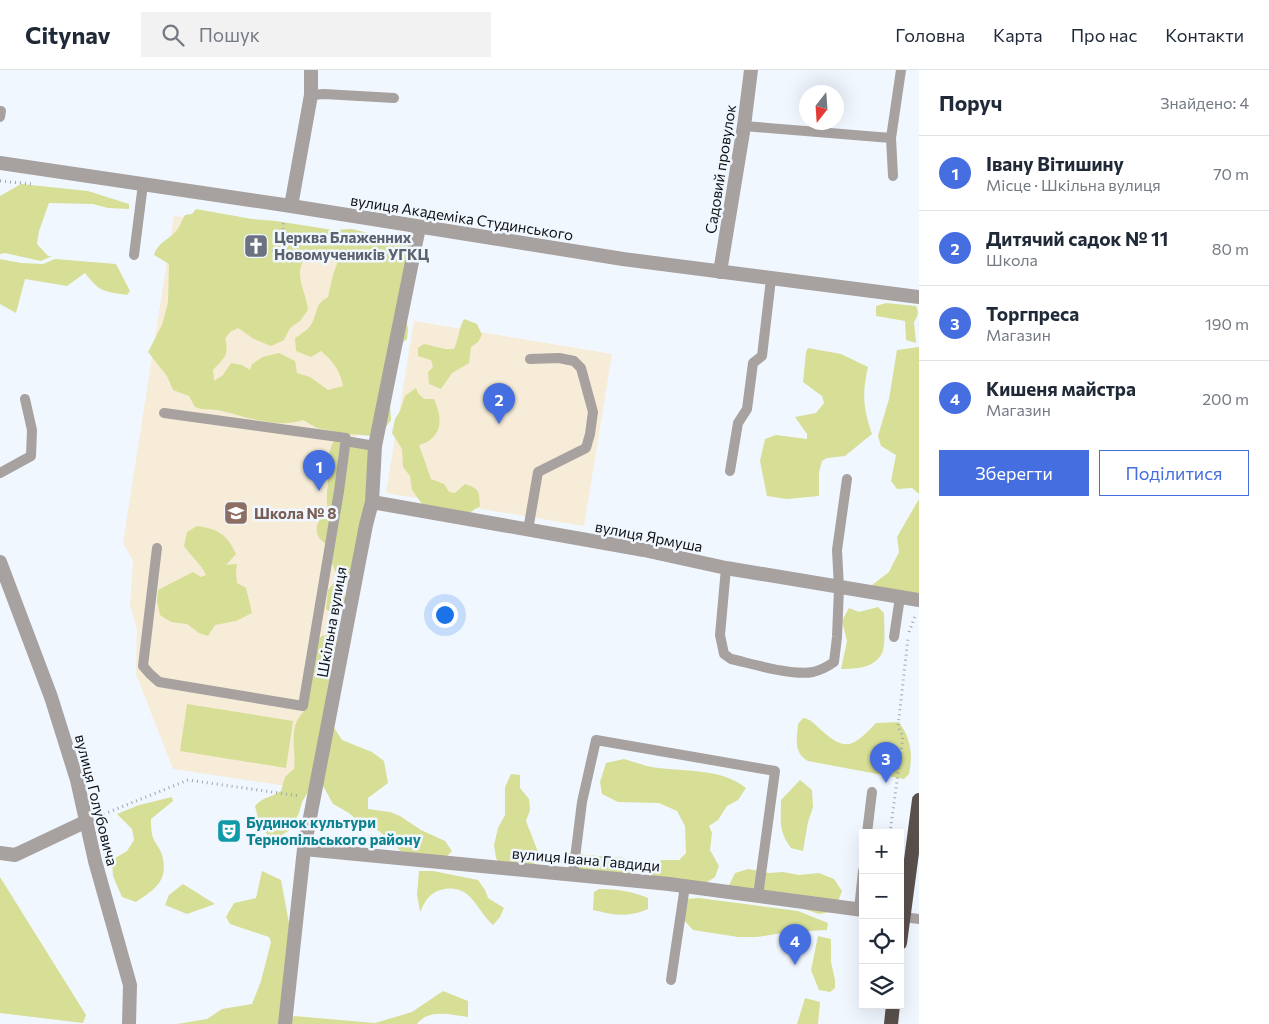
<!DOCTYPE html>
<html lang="uk">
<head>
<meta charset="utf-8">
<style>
	:root { --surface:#fff; --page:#f2f2f3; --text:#1f2937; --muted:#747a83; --line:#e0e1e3; --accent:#456ee0 }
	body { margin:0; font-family:Commissioner,sans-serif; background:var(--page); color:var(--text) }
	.controls { position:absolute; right:15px; bottom:15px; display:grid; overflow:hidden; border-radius:0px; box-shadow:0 5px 20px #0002 }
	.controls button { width:45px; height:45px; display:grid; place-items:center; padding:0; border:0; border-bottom:1px solid var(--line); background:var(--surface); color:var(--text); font:25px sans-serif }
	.compass { position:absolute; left:799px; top:15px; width:45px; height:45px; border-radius:50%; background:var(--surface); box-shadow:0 5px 20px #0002; rotate:197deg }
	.you { position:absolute; left:444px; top:544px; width:18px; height:18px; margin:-12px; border:4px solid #fff; border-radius:50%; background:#1a73e8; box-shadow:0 0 0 8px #1a73e833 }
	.badge { display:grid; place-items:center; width:32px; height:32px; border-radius:50%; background:var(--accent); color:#fff; font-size:16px; font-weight:700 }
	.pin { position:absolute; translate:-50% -41px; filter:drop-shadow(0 1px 2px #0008) }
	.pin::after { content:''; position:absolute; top:26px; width:18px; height:15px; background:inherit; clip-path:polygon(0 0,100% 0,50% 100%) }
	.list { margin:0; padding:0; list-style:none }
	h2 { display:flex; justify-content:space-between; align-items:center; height:65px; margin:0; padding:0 20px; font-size:21px }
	h2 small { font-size:16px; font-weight:400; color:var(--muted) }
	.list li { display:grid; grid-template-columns:32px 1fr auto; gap:15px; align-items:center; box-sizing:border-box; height:75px; padding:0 20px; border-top:1px solid var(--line) }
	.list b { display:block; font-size:19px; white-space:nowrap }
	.list p { margin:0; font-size:16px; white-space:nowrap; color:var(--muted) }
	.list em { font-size:16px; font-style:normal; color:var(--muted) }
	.actions { display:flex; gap:10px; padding:15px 20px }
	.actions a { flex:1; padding:11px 0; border:1px solid var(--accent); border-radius:0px; text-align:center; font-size:18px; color:var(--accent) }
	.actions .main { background:var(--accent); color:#fff }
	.icon { flex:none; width:28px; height:28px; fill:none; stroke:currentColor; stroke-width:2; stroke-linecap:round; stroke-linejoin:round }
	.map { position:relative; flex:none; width:919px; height:954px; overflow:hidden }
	header { display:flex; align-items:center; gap:30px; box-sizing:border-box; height:70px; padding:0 25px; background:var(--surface); border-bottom:1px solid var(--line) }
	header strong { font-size:24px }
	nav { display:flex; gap:28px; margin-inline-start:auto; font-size:18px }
	.search { width:350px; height:45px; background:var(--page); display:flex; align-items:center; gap:12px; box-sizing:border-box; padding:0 18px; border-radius:0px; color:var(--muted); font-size:19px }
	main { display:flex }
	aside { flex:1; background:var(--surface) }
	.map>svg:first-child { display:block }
</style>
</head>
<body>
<header>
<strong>Citynav</strong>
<div class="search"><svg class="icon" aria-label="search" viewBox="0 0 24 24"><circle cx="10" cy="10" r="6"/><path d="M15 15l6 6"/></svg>Пошук</div>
<nav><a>Головна</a><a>Карта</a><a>Про нас</a><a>Контакти</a></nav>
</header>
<main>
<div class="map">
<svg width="919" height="954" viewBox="0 0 919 954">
	<rect width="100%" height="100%" fill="#f1f7ff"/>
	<path fill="#f6ecd7" d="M174,146L383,174L351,406L299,718L173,699L136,604L137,559L130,536L133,491L123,473Z
		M414,251L612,284L584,456L386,423Z"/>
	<path fill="#d7de95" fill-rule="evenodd" d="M21,114L88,121L129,134V139L108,138L93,134L49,133L39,161L37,174L48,186H52L41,191L5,183L0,184V126Z
		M196,139L252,149L276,151L333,160L352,159L384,167L397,165L409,167L412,176L405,244L408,259L407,269L400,275L390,335L391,350L386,357H374L372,366L349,364L317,358L303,350C276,359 248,347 222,341C212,338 204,341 195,337L189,326L173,320L167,306L148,282L162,255L168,233L169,194L154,185C159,171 168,171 177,160C180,156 182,150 185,145L192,144ZM323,184L334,187L337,194C332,205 331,216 328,227C314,236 319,238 313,251C311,258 301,264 295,268L296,281L311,287L321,281C333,291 340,300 343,316L328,320L310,307L297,303L295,291L279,283L263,287L252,294L250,300L242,295L231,293L223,305L214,311L213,300C223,289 230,285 225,269L230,262L238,258L254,269L271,276L284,270L290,258L300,251L308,240C306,220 291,202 308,185Z
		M0,189L21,193L43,194L55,189L116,194L130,221L127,225C104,221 100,223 85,203L67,216L25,209L16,243L0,234Z
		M886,233L916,236C919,243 918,246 914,252L916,273L906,270L905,251L876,246V236Z
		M464,249L477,254L482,265L478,272L471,277L469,293L452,303L441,319L429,314L428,302L433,297L431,290L418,286V278L424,274L445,279H454C459,269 458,260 464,249Z
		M919,277V424L912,418L897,419L891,411L896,385L881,376L878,366L889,329L897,280Z
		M808,278L841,284L868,297C862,325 863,337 872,364L845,386L827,388L822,391L819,402V426L787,429L767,426L760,391L765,369L776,365L807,369V364L795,347L816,343L824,333L822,326L803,312L806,282Z
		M416,318L418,323L424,329H434C443,349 443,368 419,375L431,409L444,414L449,422L455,423L465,414C480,419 479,421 480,436L469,443L435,439L422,434L412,420L410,406L403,397L402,379L392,363L395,349L400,341L405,326Z
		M335,369L362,371L381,395L380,403L344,522L346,534L336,547L326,539L328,520L338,508L332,493L334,478C312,469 312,455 328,440C326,429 327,422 328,412C330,396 326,383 335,369Z
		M919,429V527L883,525L872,515L889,502L899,482L897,467Z
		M197,456C218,459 227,464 236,484L226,495L237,494L236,502L237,513L246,518L252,543L236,551L215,555L208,566L199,563L187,554L171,552L160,545L157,531L158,520L193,502L201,507L206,505C202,495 190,485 184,476L187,462Z
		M878,537L884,543C884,552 886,575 882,583C875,598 856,599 841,599L847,571L842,551L849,538L859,542Z
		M331,564L339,572L333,656L342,670L372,682L384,691L388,713L368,728V739L390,742L400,746L421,760L445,771L452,781L444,789L404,784L379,761L362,755L349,743L333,734L322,714L308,722L302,732L299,743L290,760L273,770L260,757L255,736C264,726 270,728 281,721L285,707L294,699C296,684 290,663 298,649C301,644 305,640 308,636L307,628L318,570L322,566Z
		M187,634L293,651L286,698L180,681Z
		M803,648C811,649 814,654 820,659C846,683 853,677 876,653L899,652C911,669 913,684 909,704L904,709L808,691C793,683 797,668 798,654Z
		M624,689C632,691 639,694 647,696C679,703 719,696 746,718L738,730L727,736L718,750L709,756L712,763L710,780L719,796L715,807L704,814L654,809L647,798L662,790H679L686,783L685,756L677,741L659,733L618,732L602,724L600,712L606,693Z
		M511,704L520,705V718L529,729L530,740L526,751L538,782L534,795L503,799L496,788L494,775L498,758L505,745V717Z
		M800,710L812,720L813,737L808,752L803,781L791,778C778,760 781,752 781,730Z
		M172,727L173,731L151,749C151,755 151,762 153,768C155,773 159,777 161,782C170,809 157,818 136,832L122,827L113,806L112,790L127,781L134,770L132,759L117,744L139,735Z
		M571,782L586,785L624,788L636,795L634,804L630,807L569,798L567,786Z
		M748,799L769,803L783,802L799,805L819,803L834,809L842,821L836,837L830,842L819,844L798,837L748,828L729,815L735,803Z
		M262,801L281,810L292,869L280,954H177L207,949L222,939L252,934L261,911L271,872L269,867L230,854L226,847L234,833L256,828Z
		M419,801H433L478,810L485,820L488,828L504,838L500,847L493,855C483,846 477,833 468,825C457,816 441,817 431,825C426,829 423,836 420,842L417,824Z
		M0,807L86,945L83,953L0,943Z
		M183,814L215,834L187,844L165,835L169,825Z
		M599,819C617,819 631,821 648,828V839C626,848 615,845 593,840L594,822Z
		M699,828L798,841L828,853L827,860L789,862L757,867H738L693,860L682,848L686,829Z
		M818,866L831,869V892L835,910V918L830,922L819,920L811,900Z
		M443,921L468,931V947C451,945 429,938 417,954H288L294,946L375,953L412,942Z
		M805,928L820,932L818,954H797Z"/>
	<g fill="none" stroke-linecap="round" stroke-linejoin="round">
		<path stroke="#a1a6ac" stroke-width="3" stroke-dasharray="1 4" stroke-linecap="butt" d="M0,111L32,114
			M272,180L280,181L284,151
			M909,562L916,544
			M99,746L188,710L300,726
			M890,763L903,666L898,657L908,568"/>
		<path stroke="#a7a19f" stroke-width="10" d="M311,25L324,24L394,28
			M0,47L1,41
			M744,56L891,68
			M893,106L891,68L901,0
			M134,185L143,114
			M345,371L375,376
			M730,401L738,353L747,339L753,293L762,286L771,209
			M0,403L31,386L32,360L25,329
			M528,460L538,402L586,378L590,364L593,342L581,298L574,291L559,288L530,289
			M157,478L143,596L150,604L159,612L303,636L339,421L346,368L164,343
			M726,498L720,565L724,584L731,589C753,594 792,606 813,602C821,600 827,597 834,592L837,567L839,518L837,480L847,409
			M894,567L900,527
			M867,763L872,722
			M573,804L582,732L596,670L775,701L758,826
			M859,840L863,801
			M903,847L919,849
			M671,910L685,816"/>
		<path stroke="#a7a19f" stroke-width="14" d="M0,93L291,136L623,189L919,227
			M291,136L311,25V0
			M720,202L744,56L751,0
			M372,432L644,480L726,498L919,530
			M0,492L51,627L77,710L95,791L130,915L129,954
			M304,779L669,814L863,840
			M0,783L15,785L87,751
			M285,954L304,779L366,455L372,432L375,376L419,157"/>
		<path stroke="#5a504c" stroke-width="14" d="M900,873L919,730
			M891,954L893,935"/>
	</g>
	<defs>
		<symbol id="church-square" viewBox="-11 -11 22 22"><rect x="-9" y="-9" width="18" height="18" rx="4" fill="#6b7280" stroke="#f1f7ff"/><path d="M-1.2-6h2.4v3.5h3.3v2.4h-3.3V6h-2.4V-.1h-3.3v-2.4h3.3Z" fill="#fff"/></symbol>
		<symbol id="school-square" viewBox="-11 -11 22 22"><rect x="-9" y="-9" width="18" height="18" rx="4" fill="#8d6e63" stroke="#f1f7ff"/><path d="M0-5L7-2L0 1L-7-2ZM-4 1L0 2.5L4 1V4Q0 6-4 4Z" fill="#fff"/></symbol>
		<symbol id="theatre-square" viewBox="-11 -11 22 22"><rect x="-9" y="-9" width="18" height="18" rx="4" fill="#0f9aa8" stroke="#f1f7ff"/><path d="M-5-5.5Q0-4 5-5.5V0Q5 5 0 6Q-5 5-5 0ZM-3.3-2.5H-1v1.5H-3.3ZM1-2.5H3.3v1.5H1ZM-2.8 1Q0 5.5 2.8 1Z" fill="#fff"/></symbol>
	</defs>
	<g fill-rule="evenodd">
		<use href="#church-square" x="242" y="162" width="28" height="28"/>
		<use href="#school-square" x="222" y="429" width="28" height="28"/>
		<use href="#theatre-square" x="215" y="747" width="28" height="28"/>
	</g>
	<g text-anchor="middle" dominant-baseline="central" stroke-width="5" stroke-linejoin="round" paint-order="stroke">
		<g font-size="15" fill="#101316" stroke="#f1f7ff">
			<text transform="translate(720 99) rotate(-81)">Садовий провулок</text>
			<text transform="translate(462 147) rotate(9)">вулиця Академіка Студинського</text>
			<text transform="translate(649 466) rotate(11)">вулиця Ярмуша</text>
			<text transform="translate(331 552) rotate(-80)">Шкільна вулиця</text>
			<text transform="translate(97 730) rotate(76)">вулиця Голубовича</text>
			<text transform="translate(586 789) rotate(5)">вулиця Івана Гавдиди</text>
		</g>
		<g font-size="15" font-weight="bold" fill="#5b616d" stroke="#f1f7ff" text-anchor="start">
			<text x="274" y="167">Церква Блаженних<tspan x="274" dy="17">Новомучеників УГКЦ</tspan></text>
		</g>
		<g font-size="15" font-weight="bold" fill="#785e54" stroke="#f1f7ff" text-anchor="start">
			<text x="254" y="443">Школа № 8</text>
		</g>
		<g font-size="15" font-weight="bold" fill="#0d838f" stroke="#f1f7ff" text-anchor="start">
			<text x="246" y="752">Будинок культури<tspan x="246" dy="17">Тернопільського району</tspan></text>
		</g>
	</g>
</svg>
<div class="controls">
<button>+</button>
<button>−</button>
<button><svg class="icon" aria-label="locate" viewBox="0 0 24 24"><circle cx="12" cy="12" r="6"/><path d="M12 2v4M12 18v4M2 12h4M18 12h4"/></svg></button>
<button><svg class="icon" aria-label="layers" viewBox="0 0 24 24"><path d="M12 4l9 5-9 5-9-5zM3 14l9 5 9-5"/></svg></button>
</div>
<svg class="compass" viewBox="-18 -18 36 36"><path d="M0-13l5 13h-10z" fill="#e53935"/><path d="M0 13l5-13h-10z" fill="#747a83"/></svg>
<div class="you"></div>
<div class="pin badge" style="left:319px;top:421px">1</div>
<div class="pin badge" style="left:499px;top:354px">2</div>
<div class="pin badge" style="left:886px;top:713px">3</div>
<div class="pin badge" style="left:795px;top:895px">4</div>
</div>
<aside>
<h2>Поруч<small>Знайдено: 4</small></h2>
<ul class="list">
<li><span class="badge">1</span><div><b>Івану Вітишину</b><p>Місце · Шкільна вулиця</p></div><em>70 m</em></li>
<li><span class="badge">2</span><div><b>Дитячий садок № 11</b><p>Школа</p></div><em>80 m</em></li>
<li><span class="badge">3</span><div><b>Торгпреса</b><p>Магазин</p></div><em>190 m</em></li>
<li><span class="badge">4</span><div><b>Кишеня майстра</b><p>Магазин</p></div><em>200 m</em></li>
</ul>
<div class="actions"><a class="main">Зберегти</a><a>Поділитися</a></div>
</aside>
</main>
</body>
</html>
